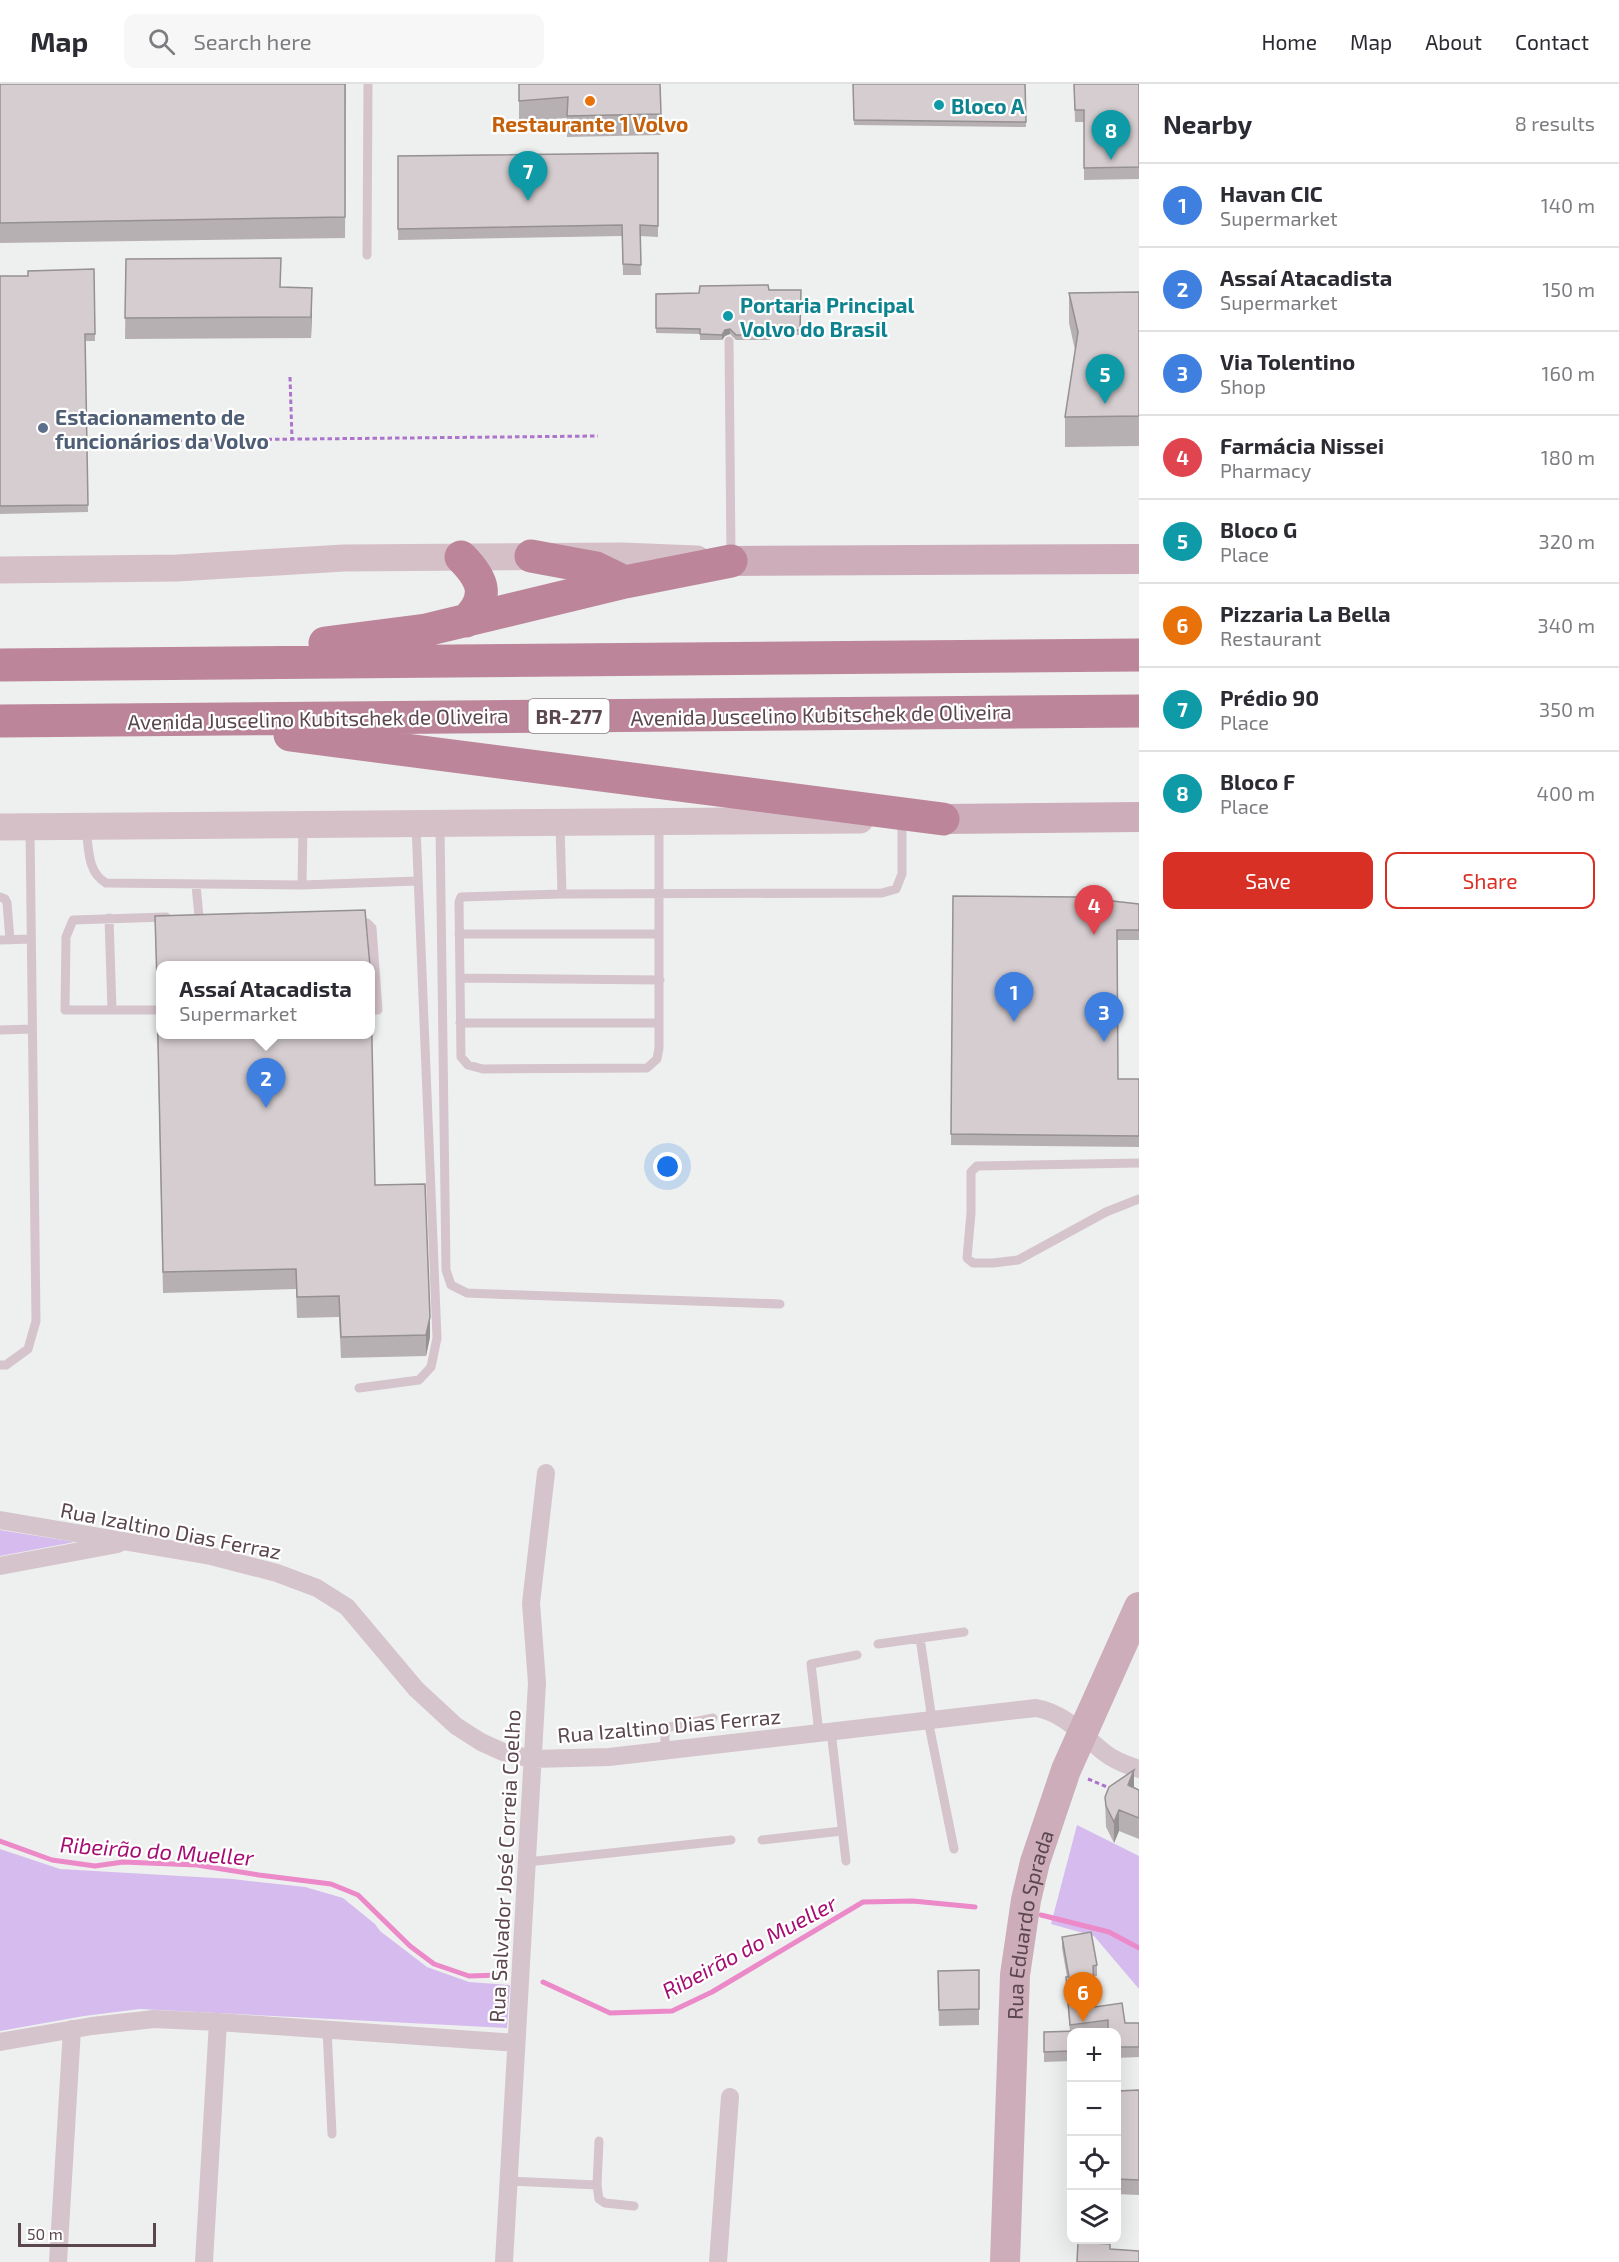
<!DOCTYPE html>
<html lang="en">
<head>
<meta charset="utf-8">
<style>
	:root { --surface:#fff; --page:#f7f7f7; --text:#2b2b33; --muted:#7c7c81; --line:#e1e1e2; --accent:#d93025 }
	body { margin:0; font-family:"Exo 2",sans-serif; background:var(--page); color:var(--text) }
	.controls { position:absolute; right:18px; bottom:18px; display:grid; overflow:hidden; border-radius:12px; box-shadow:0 6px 24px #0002 }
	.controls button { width:54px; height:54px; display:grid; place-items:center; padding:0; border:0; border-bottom:2px solid var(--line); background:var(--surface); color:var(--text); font:30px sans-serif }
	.scale { position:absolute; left:18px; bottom:15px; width:138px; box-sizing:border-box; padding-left:6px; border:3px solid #5b464e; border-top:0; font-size:16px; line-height:21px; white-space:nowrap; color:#5b464e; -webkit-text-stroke:4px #fff; paint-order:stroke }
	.you { position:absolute; left:668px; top:1083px; width:21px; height:21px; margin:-15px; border:4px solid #fff; border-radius:50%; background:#1a73e8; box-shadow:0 0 0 9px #1a73e833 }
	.badge { display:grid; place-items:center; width:39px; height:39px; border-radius:50%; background:var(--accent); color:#fff; font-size:20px; font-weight:700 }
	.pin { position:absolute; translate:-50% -50px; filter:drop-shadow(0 2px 3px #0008) }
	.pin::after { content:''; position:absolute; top:32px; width:21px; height:18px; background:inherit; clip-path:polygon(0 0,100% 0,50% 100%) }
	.popup { position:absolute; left:156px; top:877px; width:219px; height:78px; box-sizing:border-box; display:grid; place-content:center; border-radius:12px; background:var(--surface); filter:drop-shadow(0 2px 4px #0005); font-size:20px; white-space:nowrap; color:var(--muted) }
	.popup b { font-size:22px; color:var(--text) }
	.popup::after { content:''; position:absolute; left:50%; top:100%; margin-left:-12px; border:12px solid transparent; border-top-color:var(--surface) }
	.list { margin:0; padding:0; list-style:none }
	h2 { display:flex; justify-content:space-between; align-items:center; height:78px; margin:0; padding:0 24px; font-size:26px }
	h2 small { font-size:20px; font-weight:400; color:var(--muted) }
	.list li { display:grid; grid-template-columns:39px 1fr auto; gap:18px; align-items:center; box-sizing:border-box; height:84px; padding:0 24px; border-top:2px solid var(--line) }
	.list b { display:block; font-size:22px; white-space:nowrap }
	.list p { margin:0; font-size:20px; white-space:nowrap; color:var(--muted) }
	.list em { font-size:20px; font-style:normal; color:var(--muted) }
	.actions { display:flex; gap:12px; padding:18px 24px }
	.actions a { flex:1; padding:14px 0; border:2px solid var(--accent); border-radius:12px; text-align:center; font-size:21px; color:var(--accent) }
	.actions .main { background:var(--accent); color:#fff }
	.icon { flex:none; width:33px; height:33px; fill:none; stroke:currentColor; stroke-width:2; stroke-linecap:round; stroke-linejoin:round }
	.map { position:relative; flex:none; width:1139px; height:2178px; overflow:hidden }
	header { display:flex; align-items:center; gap:36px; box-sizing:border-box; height:84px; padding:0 30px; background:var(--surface); border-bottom:2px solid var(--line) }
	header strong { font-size:28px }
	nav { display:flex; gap:33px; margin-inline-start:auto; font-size:21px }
	.search { width:420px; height:54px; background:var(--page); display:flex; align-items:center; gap:15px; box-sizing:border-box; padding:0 21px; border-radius:12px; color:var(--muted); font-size:22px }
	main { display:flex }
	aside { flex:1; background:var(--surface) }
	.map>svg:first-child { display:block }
</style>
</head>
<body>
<header>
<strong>Map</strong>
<div class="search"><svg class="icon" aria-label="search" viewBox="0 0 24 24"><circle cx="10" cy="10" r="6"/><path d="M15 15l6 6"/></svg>Search here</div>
<nav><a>Home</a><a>Map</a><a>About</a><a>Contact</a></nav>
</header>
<main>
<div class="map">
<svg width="1139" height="2178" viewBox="0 0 1139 2178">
	<rect width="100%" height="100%" fill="#edf0ee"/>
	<path fill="#d6bbee" d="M0,1446L75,1458L0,1472Z
		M1077,1741L1139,1772V1905L1094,1852L1051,1840Z
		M0,1765L60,1785L232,1795L305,1803L343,1814L375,1840L380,1847L427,1883L469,1898L510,1901L507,1944L140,1925L84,1932L0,1947Z"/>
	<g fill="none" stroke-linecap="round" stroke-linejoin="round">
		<path stroke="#eb89c9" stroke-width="5" d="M0,1757L52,1776L95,1782L123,1778L197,1781L259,1791L331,1800L358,1811L410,1862L434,1880L469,1892L500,1891
			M1041,1831L1109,1848L1139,1864
			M543,1898L610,1929L672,1927L712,1908L863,1818L913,1817L975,1823"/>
		<path stroke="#ac74cb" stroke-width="3" stroke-dasharray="4.5 3" stroke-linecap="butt" d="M290,293L292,355
			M110,357L598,352
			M1088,1695L1112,1705"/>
		<path stroke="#d5c4cb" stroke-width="9" d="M367,171L368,0
			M729,257L731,473
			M560,741L562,810L882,809L896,805L902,790V736
			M440,742L446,1186L451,1201L467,1209L492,1210L780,1220
			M86,744C89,765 87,788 106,799L302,801L417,797
			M196,801L199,833
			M302,801L303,743
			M562,810L461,813L459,818L461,973L468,981L483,985L647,984L657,975L659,964V741
			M0,813L5,815L7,819L10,856
			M109,834L112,926
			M354,839H367L372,844L378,926H371
			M459,850H659
			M0,856L31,855
			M460,894L660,896
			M157,926H65L66,853L73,836L166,833
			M460,939H659
			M0,946L32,945
			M1139,1079L977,1082L971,1088V1129L967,1174L973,1179H993L1018,1176L1106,1128L1139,1115
			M0,1281H6L28,1265L36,1237L30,745
			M359,1304L419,1296L431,1283L437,1254L416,742
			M920,1554L932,1636
			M878,1560L964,1548
			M928,1636L954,1765
			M831,1647L846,1777
			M819,1649L811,1580L857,1571
			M665,1667V1644L713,1634
			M762,1756L842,1747
			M527,1778L731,1756
			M327,1945L332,2050
			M599,2057L597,2101L599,2115L605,2119L634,2122
			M508,2097L597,2101"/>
		<path stroke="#d5c4cb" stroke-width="18" d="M0,1436L211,1472L277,1489L317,1504L347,1523L416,1605L456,1642L481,1658L503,1668L532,1675L609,1673L1036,1624C1065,1629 1082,1651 1105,1669C1115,1677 1127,1681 1139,1685
			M0,1482L118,1460
			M0,1958L92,1942L154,1935L218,1938L516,1959
			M58,2178L72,1945
			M204,2178L218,1938
			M504,2178L537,1599L531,1519L546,1389
			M718,2178L730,2013"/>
		<path stroke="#d6c0c8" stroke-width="27" d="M0,486L177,484L344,474L622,472L697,475
			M0,743L860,736"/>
		<g stroke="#ccadb9" stroke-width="30">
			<path d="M731,477L1139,475"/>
			<path d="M943,735L1139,733"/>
			<path id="s1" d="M1005,2178L1015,1891L1026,1816L1035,1778L1066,1686L1139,1523"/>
		</g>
		<path stroke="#bc8599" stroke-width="33" d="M531,472L596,484L625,498
			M461,473C484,496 490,513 466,537
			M325,559L426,546L625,498L731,477
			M0,581L1139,571
			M0,637L1139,627
			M290,651L943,735"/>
	</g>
	<path fill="#b7b0b2" d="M0,0H346L345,154L0,159Z
		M519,0H660L661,51L567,53V34L519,38Z
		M853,0H1025L1026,43L854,41Z
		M1074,0H1139V95L1084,96V38H1075Z
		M658,69V153L640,152L641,191H623L622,152L398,156V72Z
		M126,175L281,203L312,225L311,254L125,255Z
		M94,185L95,257H85L88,428L0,430V192H28Z
		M769,206H801L800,251L770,250V256H736L730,250L725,252L722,256H700V250L656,249V210L699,209Z
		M1139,208V362L1065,363V333L1075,266L1069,239V209Z
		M953,812L1139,820V856H1117L1118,995H1139V1063L951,1061Z
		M155,832L161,882V951L375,1101L430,1253L426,1272L341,1274L339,1233L297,1234L296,1205L163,1209Z
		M1134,1703L1139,1706V1755L1119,1747L1114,1759L1106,1743L1105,1713Z
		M1062,1853L1097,1881V1892H1093L1095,1923L1125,1939H1139V1973L1116,1974V1948L1108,1947L1093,1948H1071V1977L1044,1978V1948H1070L1066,1904V1893H1067L1062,1864Z
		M979,1886V1941L939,1942L938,1887Z
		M1139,2006V2111L1116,2110V2044H1119L1118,2007Z"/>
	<path fill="#959091" d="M312,204V225L311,254V233Z
		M730,245V250L725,252L722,256V251L725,246Z
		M430,1233V1253L426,1272V1251Z
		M1134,1686V1707L1128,1701Z
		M1119,1726V1747L1114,1759V1738Z"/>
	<path fill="#d5cdcf" stroke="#959091" stroke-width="1.5" d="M0,0H345V133L0,139Z
		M519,0H660L661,30L567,32L568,13L519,17Z
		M853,0H1025L1026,38L854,36Z
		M1074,0H1139V83L1084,84V26H1075Z
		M658,69V142L640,141L641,181L623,180L622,141L398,145V72Z
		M281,174L280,203L312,204L311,233L125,234L126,175Z
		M94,185L95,250H85L88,421L0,422V192H28V187Z
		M768,201L769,206H801L800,246L770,245V251H736L730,245L725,246L722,251L700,250V245L656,244V210L699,209L700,202Z
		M1139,208V332L1065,333L1078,248L1069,209Z
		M953,812L1077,813L1139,820V846H1117L1118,995H1139V1052L951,1050Z
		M365,826L370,882H161V900L157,898L155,832Z
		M161,910V951H371V912L375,1101L425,1100L430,1233L426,1251L341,1253L339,1212L297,1213L296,1185L163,1188L157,912Z
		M1134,1686L1128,1701L1139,1706V1734L1119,1726L1114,1738L1106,1722L1105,1713L1109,1703Z
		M1091,1848L1097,1881L1093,1882L1095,1923L1122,1919L1125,1939H1139V1963H1116V1948H1108V1936L1070,1941L1066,1893H1069L1062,1853Z
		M979,1886V1925L939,1926L938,1887Z
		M1078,1947V1948H1071V1967L1044,1968V1948Z
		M1139,2006V2096L1116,2095V2044H1119L1118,2007Z
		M1078,2158L1110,2160V2165L1139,2167V2178H1077Z"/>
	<circle fill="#e8710a" stroke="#fff" stroke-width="2" cx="590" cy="17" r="6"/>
	<g fill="#0f9aa8" stroke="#fff" stroke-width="2">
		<circle cx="939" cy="21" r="6"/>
		<circle cx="728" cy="232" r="6"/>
	</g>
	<circle fill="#5c6f8a" stroke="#fff" stroke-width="2" cx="43" cy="344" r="6"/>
	<g text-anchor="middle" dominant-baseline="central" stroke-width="4.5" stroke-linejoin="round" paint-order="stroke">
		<rect fill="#fff" stroke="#8c7e83" stroke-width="1.5" x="528.5" y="615" width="81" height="34" rx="4.5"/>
		<g font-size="20" font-weight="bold" fill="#5b464e">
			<text x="569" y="632">BR-277</text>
		</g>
		<g font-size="21" font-weight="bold" fill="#0d838f" stroke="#fff" text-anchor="start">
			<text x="951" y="21">Bloco A</text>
			<text x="740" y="220">Portaria Principal<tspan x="740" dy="24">Volvo do Brasil</tspan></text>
		</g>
		<g font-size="21" font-weight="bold" fill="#c56008" stroke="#fff">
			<text x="590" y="39">Restaurante 1 Volvo</text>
		</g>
		<g font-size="21" font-weight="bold" fill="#4e5e75" stroke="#fff" text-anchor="start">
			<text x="55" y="332">Estacionamento de<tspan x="55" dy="24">funcionários da Volvo</tspan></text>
		</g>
		<g font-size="21" fill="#5b464e" stroke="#fff">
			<text transform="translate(821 630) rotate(-1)">Avenida Juscelino Kubitschek de Oliveira</text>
			<text transform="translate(318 634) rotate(-1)">Avenida Juscelino Kubitschek de Oliveira</text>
			<text transform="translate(171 1446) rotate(11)">Rua Izaltino Dias Ferraz</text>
			<text transform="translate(669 1641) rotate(-5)">Rua Izaltino Dias Ferraz</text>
			<text transform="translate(504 1782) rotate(-87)">Rua Salvador José Correia Coelho</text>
			<text stroke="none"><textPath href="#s1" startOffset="339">Rua Eduardo Sprada</textPath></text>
		</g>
		<g font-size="22" font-style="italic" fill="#a60d72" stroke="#fff">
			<text transform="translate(157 1766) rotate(4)">Ribeirão do Mueller</text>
			<text transform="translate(749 1862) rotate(-28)">Ribeirão do Mueller</text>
		</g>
	</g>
</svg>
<div class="controls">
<button>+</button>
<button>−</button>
<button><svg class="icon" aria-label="locate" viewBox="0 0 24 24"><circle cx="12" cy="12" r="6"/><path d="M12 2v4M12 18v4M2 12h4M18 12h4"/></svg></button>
<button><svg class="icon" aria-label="layers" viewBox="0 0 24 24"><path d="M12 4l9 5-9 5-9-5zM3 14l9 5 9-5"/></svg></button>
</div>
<div class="scale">50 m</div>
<div class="you"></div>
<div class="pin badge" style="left:1014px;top:938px;background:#3f7fe0">1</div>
<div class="pin badge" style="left:266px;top:1024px;background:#3f7fe0">2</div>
<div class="popup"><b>Assaí Atacadista</b>Supermarket</div>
<div class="pin badge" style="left:1104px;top:958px;background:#3f7fe0">3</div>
<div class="pin badge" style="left:1094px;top:851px;background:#e0444e">4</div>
<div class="pin badge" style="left:1105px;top:320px;background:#0f9aa8">5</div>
<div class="pin badge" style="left:1083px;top:1938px;background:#e8710a">6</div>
<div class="pin badge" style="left:528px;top:117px;background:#0f9aa8">7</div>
<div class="pin badge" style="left:1111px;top:76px;background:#0f9aa8">8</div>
</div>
<aside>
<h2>Nearby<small>8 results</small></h2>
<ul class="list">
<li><span class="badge" style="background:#3f7fe0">1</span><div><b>Havan CIC</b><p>Supermarket</p></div><em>140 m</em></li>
<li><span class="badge" style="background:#3f7fe0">2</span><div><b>Assaí Atacadista</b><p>Supermarket</p></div><em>150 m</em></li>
<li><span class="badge" style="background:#3f7fe0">3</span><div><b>Via Tolentino</b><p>Shop</p></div><em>160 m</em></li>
<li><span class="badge" style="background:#e0444e">4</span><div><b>Farmácia Nissei</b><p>Pharmacy</p></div><em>180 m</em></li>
<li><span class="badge" style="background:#0f9aa8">5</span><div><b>Bloco G</b><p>Place</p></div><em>320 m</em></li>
<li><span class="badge" style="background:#e8710a">6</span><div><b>Pizzaria La Bella</b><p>Restaurant</p></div><em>340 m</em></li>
<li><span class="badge" style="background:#0f9aa8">7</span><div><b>Prédio 90</b><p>Place</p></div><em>350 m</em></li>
<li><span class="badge" style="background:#0f9aa8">8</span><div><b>Bloco F</b><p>Place</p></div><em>400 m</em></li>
</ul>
<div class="actions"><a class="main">Save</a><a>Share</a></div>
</aside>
</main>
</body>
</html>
